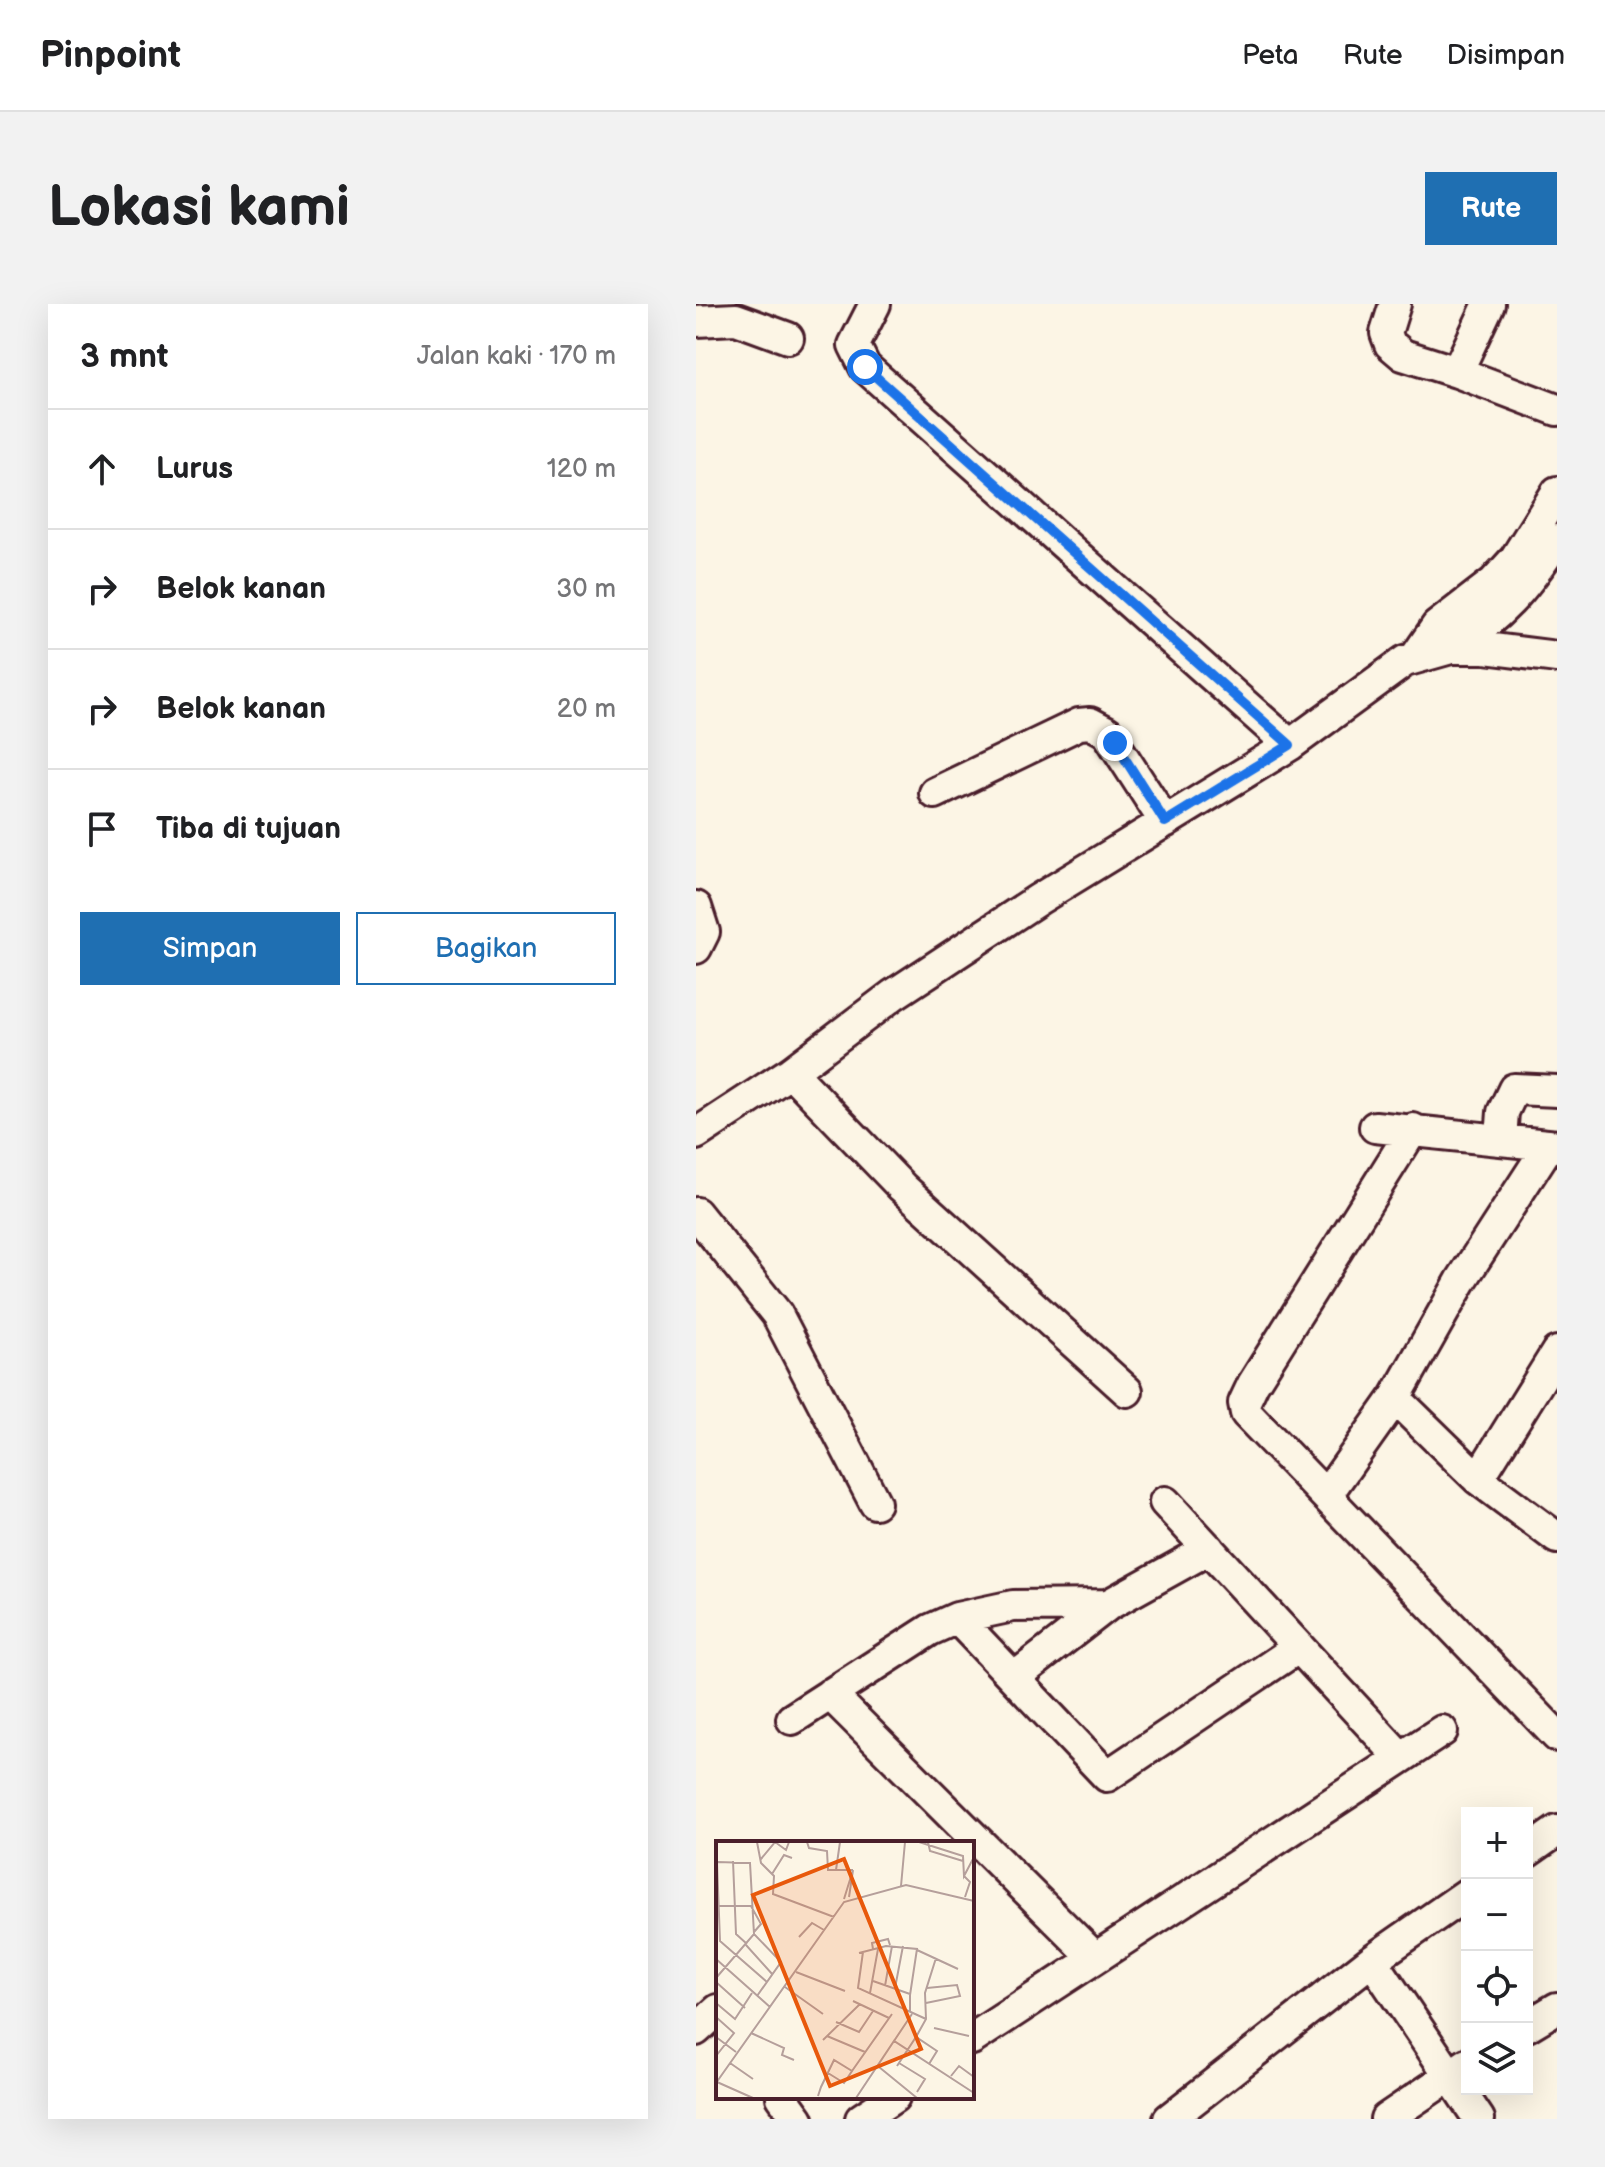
<!DOCTYPE html>
<html lang="id">
<head>
<meta charset="utf-8">
<style>
	:root { --surface:#fff; --page:#f2f2f2; --text:#202124; --muted:#757577; --line:#e0e0e0; --accent:#1f6fb2 }
	body { margin:0; font-family:"Balsamiq Sans",sans-serif; background:var(--page); color:var(--text) }
	.controls { position:absolute; right:24px; bottom:24px; display:grid; overflow:hidden; border-radius:0px; box-shadow:0 8px 32px #0002 }
	.controls button { width:72px; height:72px; display:grid; place-items:center; padding:0; border:0; border-bottom:2px solid var(--line); background:var(--surface); color:var(--text); font:40px sans-serif }
	.stop { position:absolute; width:24px; height:24px; margin:-18px; border:6px solid #1a73e8; border-radius:50%; background:#fff }
	.stop.end { background:#1a73e8; border-color:#fff; box-shadow:0 2px 8px #0008 }
	.list { margin:0; padding:0; list-style:none }
	h2 { display:flex; justify-content:space-between; align-items:center; height:104px; margin:0; padding:0 32px; font-size:34px }
	h2 small { font-size:26px; font-weight:400; color:var(--muted) }
	.list li { display:grid; grid-template-columns:52px 1fr auto; gap:24px; align-items:center; box-sizing:border-box; height:120px; padding:0 32px; border-top:2px solid var(--line) }
	.list b { display:block; font-size:30px; white-space:nowrap }
	.list em { font-size:26px; font-style:normal; color:var(--muted) }
	.actions { display:flex; gap:16px; padding:24px 32px }
	.actions a { flex:1; padding:18px 0; border:2px solid var(--accent); border-radius:0px; text-align:center; font-size:28px; color:var(--accent) }
	.actions .main { background:var(--accent); color:#fff }
	.icon { flex:none; width:44px; height:44px; fill:none; stroke:currentColor; stroke-width:2; stroke-linecap:round; stroke-linejoin:round }
	.map { position:relative; flex:none; width:861px; height:1815px; overflow:hidden; border-radius:0px }
	header { display:flex; align-items:center; gap:48px; box-sizing:border-box; height:112px; padding:0 40px; background:var(--surface); border-bottom:2px solid var(--line) }
	header strong { font-size:38px }
	nav { display:flex; gap:44px; margin-inline-start:auto; font-size:28px }
	.intro { display:flex; align-items:center; justify-content:space-between; box-sizing:border-box; height:192px; padding:0 48px }
	h1 { margin:0; font-size:56px }
	.button { padding:20px 36px; border-radius:0px; background:var(--accent); color:#fff; font-size:28px; font-weight:700 }
	main { display:flex; gap:48px; padding:0 48px }
	aside { flex:1; background:var(--surface); border-radius:0px; box-shadow:0 8px 32px #0002 }
	.map>svg:first-child { display:block }
</style>
</head>
<body>
<header>
<strong>Pinpoint</strong>
<nav><a>Peta</a><a>Rute</a><a>Disimpan</a></nav>
</header>
<div class="intro"><h1>Lokasi kami</h1><a class="button">Rute</a></div>
<main>
<aside>
<h2>3 mnt<small>Jalan kaki · 170 m</small></h2>
<ul class="list">
<li><svg class="icon" aria-label="ahead" viewBox="0 0 24 24"><path d="M12 20V5M6 11l6-6 6 6"/></svg><div><b>Lurus</b></div><em>120 m</em></li>
<li><svg class="icon" aria-label="right" viewBox="0 0 24 24"><path d="M7 20v-9h11M14 6l5 5-5 5"/></svg><div><b>Belok kanan</b></div><em>30 m</em></li>
<li><svg class="icon" aria-label="right" viewBox="0 0 24 24"><path d="M7 20v-9h11M14 6l5 5-5 5"/></svg><div><b>Belok kanan</b></div><em>20 m</em></li>
<li><svg class="icon" aria-label="arrive" viewBox="0 0 24 24"><path d="M6 21V4h12l-3 4 3 4H6"/></svg><div><b>Tiba di tujuan</b></div></li>
</ul>
<div class="actions"><a class="main">Simpan</a><a>Bagikan</a></div>
</aside>
<div class="map">
<svg width="861" height="1815" viewBox="0 0 861 1815">
	<rect width="100%" height="100%" fill="#fcf5e5"/>
	<filter id="ink" filterUnits="userSpaceOnUse"><feTurbulence type="fractalNoise" baseFrequency=".0125" numOctaves="2"/><feDisplacementMap in="SourceGraphic" scale="16" xChannelSelector="R" yChannelSelector="G"/><feConvolveMatrix kernelMatrix="1 2 1 2 8 2 1 2 1" color-interpolation-filters="sRGB"/></filter>
	<g filter="url(#ink)">
		<g fill="none" stroke-linecap="round" stroke-linejoin="round">
			<defs>
				<path id="minor" d="M179,0L158,41L169,63L594,441
					M699,0L690,29L694,40L707,51L761,68L861,106
					M0,17L40,15L92,34
					M761,68L793,0
					M755,344C805,313 828,285 861,236
					M721,351L741,322L798,278L819,255L861,188
					M239,489L383,420L394,419L411,428L469,518
					M0,603L8,628L0,644
					M95,768L206,883L431,1087
					M679,823L861,842
					M717,825L557,1080L548,1099L550,1109L861,1432
					M0,830L95,768L197,691L343,595L594,441L709,357L755,344H789L861,353
					M805,835L807,808L818,785L861,787
					M0,909L81,1010L179,1199
					M699,1094L782,1175L861,1234
					M782,1175L861,1048
					M631,1190L699,1094L765,977L853,841
					M469,1198L705,1454
					M261,1314L411,1472L603,1343
					M318,1374L412,1301
					M134,1390L399,1654
					M96,1415L234,1326L261,1314L317,1302L412,1301L513,1245
					M831,1548L861,1527
					M676,1656L771,1590
					M831,1722L861,1704
					M0,1726L22,1706
					M276,1735L746,1427
					M86,1793L102,1815
					M165,1815L198,1793
					M473,1815L676,1656L783,1815
					M690,1815L771,1760"/>
			</defs>
			<use href="#minor" stroke="#4a1f2b" stroke-width="36"/>
			<use href="#minor" stroke="#fcf5e5" stroke-width="30"/>
		</g>
	</g>
	<g fill="none" stroke-linecap="round" stroke-linejoin="round" filter="url(#ink)">
		<path stroke="#1a73e8" stroke-width="10" d="M169,63L594,441L469,518L419,439"/>
	</g>
	<g transform="translate(20 1537)">
		<rect width="258" height="258" fill="#fcf5e5"/>
		<path fill="none" stroke="#b59f9b" stroke-width="2" d="M41,1L45,22L58,35L57,53L118,76M91,1L93,7L111,10L112,29H137M203,1L247,15L248,35L258,16M212,1L214,10L247,20M45,18L59,1L70,9L73,1M17,20L20,93L31,103M1,21L4,100L51,141M1,21L34,22L38,93M120,29L124,1M56,33L68,14L76,17M248,35L254,41L249,56M185,45L189,1M128,58L137,29L133,56M0,65H35L45,83L38,91M83,96L96,82L108,89M30,104L57,134M157,108L156,102L172,98L174,104M201,109L242,128M147,111L142,147L210,178M143,112L170,105L201,108L194,154M0,118L54,166M80,131L129,150M0,137L38,93L65,121L41,155M157,140L194,153V171M0,141L29,167M169,145L176,105M69,146L107,173M179,147L187,105M154,152L162,108M137,160L173,177M0,162L19,178L36,152M210,162L244,155L241,144L211,147M0,176L18,192L0,215M120,181L143,191L157,170M218,187L253,195M35,192L68,207L66,214L78,219M111,195L149,211M0,196L20,211M200,196L210,178L209,152L220,117M107,199L144,163M178,200L196,173M14,222L37,238M183,222L209,238L201,251M181,225L200,196L221,210L213,223M163,226L201,257M136,230L176,173M235,235L243,225L258,236M1,241L37,257M0,242L128,61L190,44L258,60M102,255L105,246L118,219L136,230L128,242L112,232M140,257L178,200L258,252"/>
		<path fill="#e8590c" fill-opacity="0.15" stroke="#e8590c" stroke-width="4" d="M128,18L205,208L114,245L37,54Z"/>
		<rect width="258" height="258" fill="none" stroke="#4a1f2b" stroke-width="4"/>
	</g>
</svg>
<div class="controls">
<button>+</button>
<button>−</button>
<button><svg class="icon" aria-label="locate" viewBox="0 0 24 24"><circle cx="12" cy="12" r="6"/><path d="M12 2v4M12 18v4M2 12h4M18 12h4"/></svg></button>
<button><svg class="icon" aria-label="layers" viewBox="0 0 24 24"><path d="M12 4l9 5-9 5-9-5zM3 14l9 5 9-5"/></svg></button>
</div>
<div class="stop" style="left:169px;top:63px"></div>
<div class="stop end" style="left:419px;top:439px"></div>
</div>
</main>
</body>
</html>
